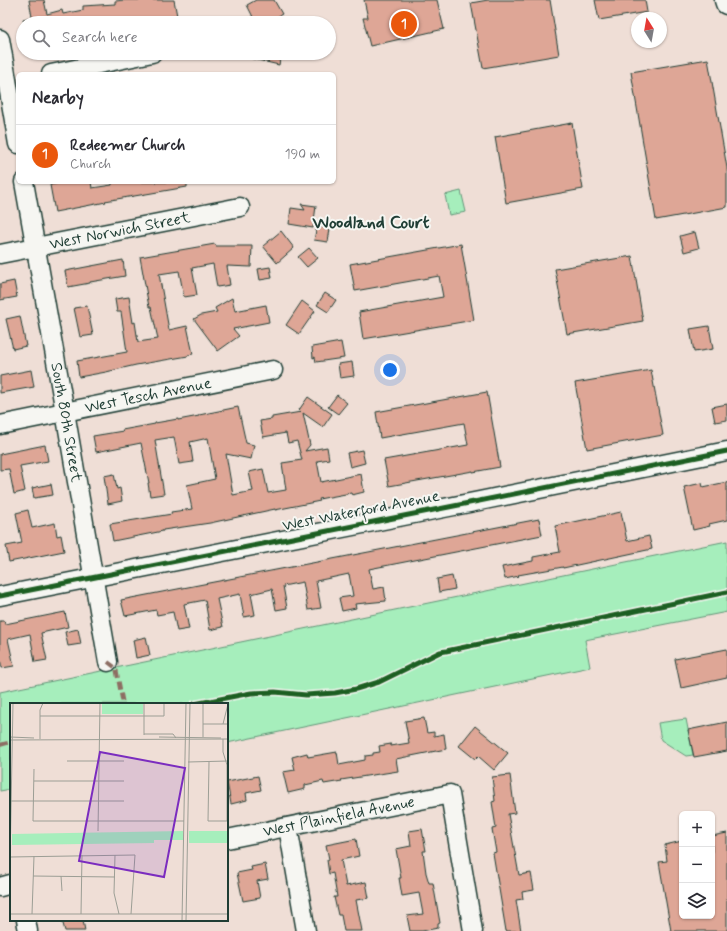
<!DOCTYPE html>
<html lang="en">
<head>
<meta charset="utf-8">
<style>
	:root { --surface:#fff; --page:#f7f7f7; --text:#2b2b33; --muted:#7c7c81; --line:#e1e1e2; --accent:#ea580c }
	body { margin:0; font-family:Mynerve,sans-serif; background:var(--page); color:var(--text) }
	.controls { position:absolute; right:12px; bottom:12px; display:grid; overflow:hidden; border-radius:6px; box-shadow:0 1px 3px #0004 }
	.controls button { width:36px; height:36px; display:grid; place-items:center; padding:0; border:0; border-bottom:1px solid var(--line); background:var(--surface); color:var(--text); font:20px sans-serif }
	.compass { position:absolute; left:631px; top:12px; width:36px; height:36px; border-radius:50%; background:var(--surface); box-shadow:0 1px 3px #0004; rotate:349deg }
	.you { position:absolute; left:390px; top:370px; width:14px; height:14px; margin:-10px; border:3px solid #fff; border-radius:50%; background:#1a73e8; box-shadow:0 0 0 6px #1a73e833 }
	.badge { display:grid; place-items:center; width:26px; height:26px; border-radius:50%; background:var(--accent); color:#fff; font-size:13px; font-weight:700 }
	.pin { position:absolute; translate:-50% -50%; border:2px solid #fff; box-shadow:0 1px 4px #0006 }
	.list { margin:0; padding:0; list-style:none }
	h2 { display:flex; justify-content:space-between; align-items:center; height:52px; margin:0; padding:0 16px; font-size:17px }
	h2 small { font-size:13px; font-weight:400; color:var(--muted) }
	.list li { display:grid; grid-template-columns:26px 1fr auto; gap:12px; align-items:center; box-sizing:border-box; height:60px; padding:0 16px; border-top:1px solid var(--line) }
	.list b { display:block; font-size:15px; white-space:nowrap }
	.list p { margin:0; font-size:13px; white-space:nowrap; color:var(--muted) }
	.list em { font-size:13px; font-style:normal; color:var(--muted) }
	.icon { flex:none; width:22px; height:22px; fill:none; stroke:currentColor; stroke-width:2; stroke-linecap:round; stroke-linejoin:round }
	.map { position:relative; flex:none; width:727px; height:931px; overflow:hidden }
	.search { position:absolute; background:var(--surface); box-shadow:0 1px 3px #0004; left:16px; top:16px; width:320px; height:44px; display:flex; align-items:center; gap:10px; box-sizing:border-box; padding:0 14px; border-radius:22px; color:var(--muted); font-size:15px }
	.panel { position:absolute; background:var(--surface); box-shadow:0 1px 3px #0004; left:16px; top:72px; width:320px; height:112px; border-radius:6px }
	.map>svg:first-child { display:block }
</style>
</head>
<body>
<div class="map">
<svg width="727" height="931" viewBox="0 0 727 931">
	<rect width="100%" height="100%" fill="#efded6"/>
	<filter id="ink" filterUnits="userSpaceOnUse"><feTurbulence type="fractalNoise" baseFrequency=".025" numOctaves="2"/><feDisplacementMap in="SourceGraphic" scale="8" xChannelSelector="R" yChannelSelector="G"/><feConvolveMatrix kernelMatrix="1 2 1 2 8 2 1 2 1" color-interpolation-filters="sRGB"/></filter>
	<g filter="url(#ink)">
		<path fill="#a6eebc" stroke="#629678" d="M461,191L466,212L449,215L445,195Z
			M727,541V612L585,640L590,667L227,743V704H11V789L0,791V692Z
			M686,719L693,755L686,756L661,740L658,723Z"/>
		<path fill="#dea696" stroke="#1f3d34" d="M29,0H44L47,14L62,10L63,14L83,10V6L115,4V1L125,0H174L177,16L169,17V19L147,23H24L23,19L32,17Z
			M256,0H274L282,14L266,23H256L247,5Z
			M364,0H437L444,29L370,46L363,18H368Z
			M488,0H550L559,55L483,68L471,3Z
			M595,0H645L647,12L599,20Z
			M245,53H281L279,65L245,57Z
			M708,59L727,168V207L656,220L631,72Z
			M572,123L583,189L506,203L495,137Z
			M65,182H91L92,188L112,185V182H187V187L105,201L106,202L55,212L50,185Z
			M301,204L316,206L313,228L289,224L291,208L305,210Z
			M317,226L330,229L328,242L314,240Z
			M281,231L294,248L277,263L263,246Z
			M695,232L699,248L684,252L680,236Z
			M215,244L216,246H252L251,267L227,266L230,285L217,287L213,264L192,268L197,295L184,297L179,271L159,274L169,330L187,326L193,354L188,355V356L136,365L106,372L79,377L77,361L127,352L121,312H117L115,299L129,297L133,323L135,322L138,342L158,339L151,307H149L140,257Z
			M461,244L474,320L363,339L359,312L443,297L439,276L355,291L350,264Z
			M309,248L318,258L307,267L298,257Z
			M632,256L643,321L567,334L555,269Z
			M123,260L125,276L90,282V283L68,287L65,271Z
			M270,267L272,278L260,280L258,269Z
			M14,281L17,297L0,300V284Z
			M325,293L336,300L328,312L317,305Z
			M232,298L235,311L266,305L269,322L233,329L239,336L218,351L194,319L201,315L217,312L215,308Z
			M302,301L315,311L299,334L286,325Z
			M87,306L93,335L80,337L74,308Z
			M20,316L26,346L13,349L6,319Z
			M709,326L713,349L694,352L690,329Z
			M341,342L344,358L316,362L315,357L313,358L312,347Z
			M352,362L354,376L340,378L338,364Z
			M31,370L34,387L0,393V376Z
			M651,370L663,435L587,449L575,383Z
			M487,392L500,467L473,472V471L389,486L384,460L468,445L464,423L380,438L376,412Z
			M337,395L347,403L338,414L328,407Z
			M308,397L332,414L323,427L303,413L310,445L305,451L327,447L329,459L317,461L321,482L361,474L364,492L352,495L351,493L324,498L319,499L320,501L275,510V509L210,523L163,530V531L113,541L110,524L172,514L171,512L192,509L187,485L215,479L208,438L190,442L193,462L179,464L174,437L155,440L164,494L150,496L148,483H149L141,443L96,452L93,436L123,431L122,430L155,424V423L178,419V420L199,416V415L238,407L246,443L254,445L251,459L226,454L233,495L253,491L249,472L263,469L268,493L286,490L282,463L302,460L297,441L288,443L286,433L263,437L260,421L272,419V417L301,412L299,410Z
			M727,404V420L715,422L712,407Z
			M45,445L48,461L20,466L25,491L14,494L9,469L0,470V454Z
			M362,450L365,463L350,467L347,453Z
			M114,474L117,489L120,488L122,501L108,504L104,476Z
			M727,482V520L709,524L710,526L693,530L684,487L702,483L703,487Z
			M51,484L53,495L34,498L32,488Z
			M28,510L32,528L55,523L57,536L61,535L64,551L9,562L6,546L22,543L16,513Z
			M621,512L627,541L649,536L652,549L563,568V567L518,575L519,576L505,579L502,567L533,561V557L560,552L555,526Z
			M539,519L542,535L369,569L373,589L384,587L386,601L355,604L356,608L342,611L339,598L353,596L349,574L316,581L321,608L308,610L303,582L283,586L287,608L276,610L272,589L251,594L255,615L244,617L240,594L217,599L223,627L210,630L205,600L184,604L189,629L177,631L173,612L157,615L156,610L125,616L121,600Z
			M452,576L455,589L439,592L437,579Z
			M65,612L68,627L41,633L47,660L35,662L30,634L8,639L14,666L2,668L0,659V621H4L5,624Z
			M78,629L81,644L68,646L65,632Z
			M146,637L150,655L136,658L133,640Z
			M727,649V678L681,688L675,659Z
			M424,718L427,733L434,732V736L444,734L446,749L396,759L398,771L341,780L342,781L324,784L323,781L305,785V789L288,793L283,772L295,770L292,757L307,753L308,757L337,752L339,765L365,760V756L373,755V753L380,752L379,746L391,744V746L409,743L405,721Z
			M727,722V751L694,757L688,730Z
			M475,726L508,753L494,770L478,756L475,759L459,746Z
			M510,775L515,813L508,814L519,875L531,873L534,890L522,892L523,899L516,900L521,931H506L493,853L496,852L492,829L496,828L492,802L495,801L492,777Z
			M258,776L261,790L246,793L247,800L231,804L227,782Z
			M422,829L426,851H423L426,873L429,883H433L440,923L438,924V928L422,931H410L407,916L423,914L419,893L402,896L399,878H401L396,849L411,846L409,831Z
			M727,833V931H671L659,862L667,861L665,845L682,841V916H712V836Z
			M356,839L359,856L341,860L346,886L366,882L369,898L356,900L362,931H344L341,915H338L334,897H337L333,873L329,874L327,860L329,859L326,845Z
			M265,864L268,879L257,881L260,898L243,901L237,873L252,870L251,867Z
			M62,920H83L85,931H65Z"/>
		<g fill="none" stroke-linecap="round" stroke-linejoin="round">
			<defs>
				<g id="minor">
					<path d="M0,39L18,144"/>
					<path d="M51,74L152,53"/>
					<path id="s1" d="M24,182L65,412L108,662"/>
					<path id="s2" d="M0,254L240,207"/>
					<path id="s3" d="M0,425L273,370"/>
					<path d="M0,596C242,547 485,501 727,451"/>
					<path d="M288,827L306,931"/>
					<path id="s4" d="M227,839L450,794L473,931"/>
					<path d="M0,887L11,884"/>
					<path d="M26,920L28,931"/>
				</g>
				<path id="major" d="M726,0L727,3"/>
			</defs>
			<use href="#minor" stroke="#1f3d34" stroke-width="21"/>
			<use href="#major" stroke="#1f3d34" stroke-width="25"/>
			<use href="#minor" stroke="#f6f6f2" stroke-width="18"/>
			<use href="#major" stroke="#f6f6f2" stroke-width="22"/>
			<path stroke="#8d6e63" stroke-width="4" stroke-dasharray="8 4" stroke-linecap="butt" d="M108,662L116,668L123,704
				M0,745L11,742"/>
			<defs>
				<path id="cycleway" d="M0,596C242,547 485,501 727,451
					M194,704L251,693L275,692L306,695L335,693L356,689L379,682L440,652L446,651L727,592"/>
			</defs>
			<use href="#cycleway" stroke="#f6f6f2" stroke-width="8"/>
			<use href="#cycleway" stroke="#1b5e20" stroke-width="5"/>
		</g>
	</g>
	<g text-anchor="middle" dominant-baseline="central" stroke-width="4" stroke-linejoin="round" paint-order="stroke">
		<g font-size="16" fill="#1f3d34" stroke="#f6f6f2">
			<text stroke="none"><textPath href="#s2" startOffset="122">West Norwich Street</textPath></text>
			<text stroke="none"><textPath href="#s3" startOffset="151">West Tesch Avenue</textPath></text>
			<text stroke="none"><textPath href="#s1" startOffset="244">South 80th Street</textPath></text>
			<text transform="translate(361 511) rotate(-11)">West Waterford Avenue</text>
			<text stroke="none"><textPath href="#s4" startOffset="114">West Plainfield Avenue</textPath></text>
		</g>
		<g font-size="18" font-weight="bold" fill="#1f3d34" stroke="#f6f6f2">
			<text x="371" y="223">Woodland Court</text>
		</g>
	</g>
	<g transform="translate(10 703)">
		<rect width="218" height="218" fill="#efded6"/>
		<path d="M92,0H133V11H92ZM173,128V137H144V140L2,142V131ZM179,128H218V140H179Z" fill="#a6eebc"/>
		<path fill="none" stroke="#9c9e95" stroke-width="1" d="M193,0V34M30,13H154V0M193,21H218M213,21L218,1M134,31H163L166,35M134,32V0M0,34L24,35M149,34L211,35M30,36V7L33,0M213,36V49L217,62V118M0,37L218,36M57,58H114M178,59L218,58M199,59L198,118H217M24,66L23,118H174M24,78H114M1,98H114M88,128L90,0M105,152L104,190L109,211M0,154L125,152L121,211M0,160L3,0M23,173L105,174M51,173L52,188M0,211H218M22,211L24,153M71,211L72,152M172,218L176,0M176,218L180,0"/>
		<path fill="#7b2cbf" fill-opacity="0.15" stroke="#7b2cbf" stroke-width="2" d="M90,49L175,65L154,174L69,158Z"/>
		<rect width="218" height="218" fill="none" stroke="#1f3d34" stroke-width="2"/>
	</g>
</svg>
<div class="controls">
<button>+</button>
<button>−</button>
<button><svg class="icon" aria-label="layers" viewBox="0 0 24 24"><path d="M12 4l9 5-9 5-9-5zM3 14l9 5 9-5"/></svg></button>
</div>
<svg class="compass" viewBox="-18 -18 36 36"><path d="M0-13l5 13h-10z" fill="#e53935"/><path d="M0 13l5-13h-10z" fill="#7c7c81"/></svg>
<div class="you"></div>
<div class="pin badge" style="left:404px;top:24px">1</div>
<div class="search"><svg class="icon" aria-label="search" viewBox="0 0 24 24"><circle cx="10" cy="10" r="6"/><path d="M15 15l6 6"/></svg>Search here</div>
<section class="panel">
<h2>Nearby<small></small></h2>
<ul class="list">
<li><span class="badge">1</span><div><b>Redeemer Church</b><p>Church</p></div><em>190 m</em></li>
</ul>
</section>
</div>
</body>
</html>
